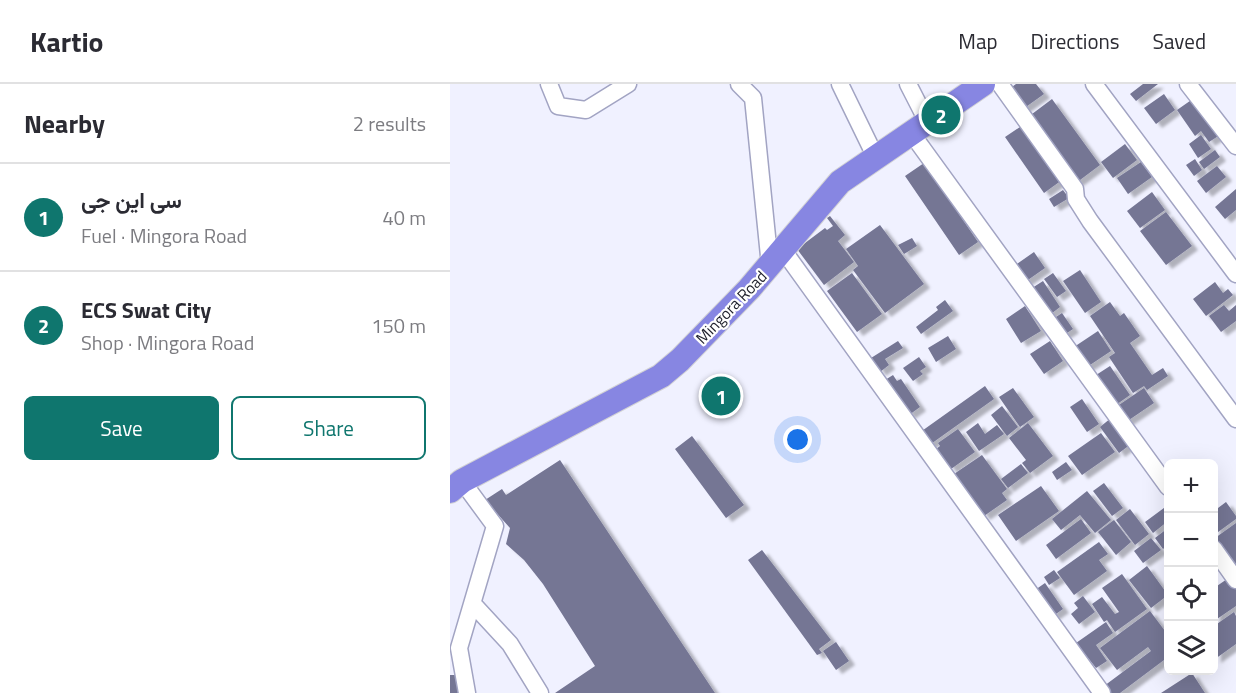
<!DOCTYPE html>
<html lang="en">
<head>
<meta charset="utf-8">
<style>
	:root { --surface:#fff; --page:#f7f7f7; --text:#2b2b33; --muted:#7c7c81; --line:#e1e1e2; --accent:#0f766e }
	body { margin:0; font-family:"Titillium Web",Vazirmatn,sans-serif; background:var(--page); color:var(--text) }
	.controls { position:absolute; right:18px; bottom:18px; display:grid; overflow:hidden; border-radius:9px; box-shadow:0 6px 24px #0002 }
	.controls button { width:54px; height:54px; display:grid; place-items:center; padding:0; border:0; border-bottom:2px solid var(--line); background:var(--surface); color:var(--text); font:30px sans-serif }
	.you { position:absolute; left:348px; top:356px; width:21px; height:21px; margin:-15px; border:4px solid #fff; border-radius:50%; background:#1a73e8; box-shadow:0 0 0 9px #1a73e833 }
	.badge { display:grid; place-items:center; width:39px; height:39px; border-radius:50%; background:var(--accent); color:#fff; font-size:20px; font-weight:700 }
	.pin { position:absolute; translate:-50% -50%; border:3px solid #fff; box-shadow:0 2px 6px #0006 }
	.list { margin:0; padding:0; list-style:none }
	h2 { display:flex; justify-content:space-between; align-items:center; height:78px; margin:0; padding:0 24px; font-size:26px }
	h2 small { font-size:20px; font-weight:400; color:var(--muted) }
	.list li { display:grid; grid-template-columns:39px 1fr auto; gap:18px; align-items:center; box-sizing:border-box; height:108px; padding:0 24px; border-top:2px solid var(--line) }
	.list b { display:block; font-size:22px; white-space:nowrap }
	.list p { margin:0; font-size:20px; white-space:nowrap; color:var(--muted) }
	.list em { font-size:20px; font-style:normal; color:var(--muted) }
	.actions { display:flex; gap:12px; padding:18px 24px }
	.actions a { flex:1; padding:14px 0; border:2px solid var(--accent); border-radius:9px; text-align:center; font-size:21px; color:var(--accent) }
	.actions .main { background:var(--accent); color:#fff }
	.icon { flex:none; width:33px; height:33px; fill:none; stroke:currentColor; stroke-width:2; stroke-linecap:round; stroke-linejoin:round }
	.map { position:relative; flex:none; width:786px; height:609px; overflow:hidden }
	header { display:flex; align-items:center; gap:36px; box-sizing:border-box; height:84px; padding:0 30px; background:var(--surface); border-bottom:2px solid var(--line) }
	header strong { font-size:28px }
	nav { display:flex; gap:33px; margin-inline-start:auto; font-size:21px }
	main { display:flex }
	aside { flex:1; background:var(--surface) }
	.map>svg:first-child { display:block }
</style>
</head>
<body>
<header>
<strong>Kartio</strong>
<nav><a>Map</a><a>Directions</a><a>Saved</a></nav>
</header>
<main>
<aside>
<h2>Nearby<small>2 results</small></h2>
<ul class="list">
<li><span class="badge">1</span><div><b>سی این جی</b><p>Fuel · Mingora Road</p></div><em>40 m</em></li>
<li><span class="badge">2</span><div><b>ECS Swat City</b><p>Shop · Mingora Road</p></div><em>150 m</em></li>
</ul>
<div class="actions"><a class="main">Save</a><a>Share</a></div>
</aside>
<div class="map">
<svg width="786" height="609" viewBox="0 0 786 609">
	<defs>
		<filter id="shadow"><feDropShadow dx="6" dy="4" stdDeviation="1.5" flood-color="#0004"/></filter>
	</defs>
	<rect width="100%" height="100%" fill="#f0f1ff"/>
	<path fill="#757694" filter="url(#shadow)" d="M566,0H586L594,10L573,25L559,5Z
		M693,0H708L686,17L680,10Z
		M714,10L725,26L706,40L694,24Z
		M747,12L773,49L759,58L751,47L745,52L727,26Z
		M602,15L650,81L626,99L578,33Z
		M573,41L612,96L594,109L555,53Z
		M751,51L761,65L748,74L739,60Z
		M675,60L687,76L663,94L651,78Z
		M765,66L770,73L754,85L749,78Z
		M745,75L752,86L744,92L736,81Z
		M691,78L702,93L678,110L667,94Z
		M474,79L528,158L509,171L455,92Z
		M767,82L776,93L756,109L747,97Z
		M786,105V126L775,135L765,123Z
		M613,106L619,114L604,123L599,115Z
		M702,108L715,126L690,144L677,127Z
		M716,128L742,162L716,181L690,147Z
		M380,132L395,151L388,157L404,178L374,201L347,165L375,144L377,146L383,142L377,134Z
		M430,141L474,200L435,229L403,186L408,182L396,165Z
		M462,154L467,162L454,170L448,161Z
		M584,168L595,184L575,198L564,182Z
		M630,186L651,218L635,229L613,197Z
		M402,189L432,230L407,248L377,207Z
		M603,189L616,207L607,213L594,195Z
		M593,197L610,223L597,233L579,206Z
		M765,198L773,209L778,205L783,211L756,232L743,215Z
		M495,216L503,227L471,250L466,243L488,226L486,223Z
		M660,218L670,232L674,229L690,252L680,259L702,291L713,284L718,292L697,306L694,302L683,309L659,273L665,269L640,232Z
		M774,221L779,227L786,221V237L771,248L759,232Z
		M575,222L591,247L571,259L556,235Z
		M612,229L623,245L611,253L600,237Z
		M648,247L661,267L634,285L621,265Z
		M498,252L506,265L486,278L478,264Z
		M448,257L453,264L435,275L439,281L430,288L421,274Z
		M600,257L613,277L594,290L580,270Z
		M469,273L476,283L470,287L473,290L463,297L453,284Z
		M660,282L680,311L663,323L643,293Z
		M443,291L447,297L451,295L470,323L459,331L435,296Z
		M535,302L544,315L478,362L469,349Z
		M563,304L584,333L570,343L549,313Z
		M694,304L704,319L676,338L666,323Z
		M632,315L649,340L637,348L620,323Z
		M552,322L568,343L557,352L541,331Z
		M661,334L681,360L669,369L650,343Z
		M528,339L535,350L547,341L554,350L529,367L516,348Z
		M578,339L603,372L580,389L572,379L576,376L559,354Z
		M508,345L525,368L501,385L486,365L490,362L488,359Z
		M651,349L665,368L632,391L618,372Z
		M242,352L294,421L276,434L225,365Z
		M532,371L557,405L552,409L557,416L534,432L504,390Z
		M110,376L265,609H105L145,582L93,500L74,476L56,460L60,444L35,416L52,405L56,411Z
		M616,378L622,386L607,396L602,388Z
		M571,380L578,389L558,404L551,395Z
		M654,399L673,424L662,432L643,407Z
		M591,402L609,427L566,457L548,431Z
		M637,407L661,436L645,449L630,431L611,446L602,435Z
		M776,418L786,432V435L764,451V427Z
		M718,421V437L703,449L695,438Z
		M680,425L699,450L685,461L666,436Z
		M631,435L641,449L606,475L596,461Z
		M664,436L681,458L666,471L648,448Z
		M786,439V482L765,454Z
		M718,444V461L713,465L705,454Z
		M701,454L711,466L693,479L684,467Z
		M649,458L658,470L649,476L657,487L624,511L607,488Z
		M312,466L381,556L369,565L372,569L367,571L298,476Z
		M697,482L718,511L701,524L679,496Z
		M604,486L610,494L599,501L594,493Z
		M672,490L697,525L665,548L657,536L654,538L642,520L652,513L665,530L669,528L652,504Z
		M780,493L786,502V522L764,537V504Z
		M595,499L613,525L603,532L585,506Z
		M633,512L645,528L629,540L621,530L628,524L624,519Z
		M700,527L718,551V573L670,609H660L654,602L701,567L698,563L667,586L650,564Z
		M784,528L786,532V560L765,575L764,542Z
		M656,538L663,549L646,561L657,577L646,584L626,559Z
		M386,558L399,577L386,586L373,567Z
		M742,589L755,609H711Z
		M0,591H8V609H0Z"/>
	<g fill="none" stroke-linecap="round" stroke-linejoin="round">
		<defs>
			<path id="minor" d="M99,0L108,22L136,26L178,0
				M289,0L303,14L320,182
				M390,0L426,74
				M458,0L478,39
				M550,0L625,105L626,115L640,137L786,335
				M644,0L786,190
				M738,0L786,62
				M462,50L718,403
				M333,166L652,609
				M12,397L45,442L9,564L17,609
				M764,465L786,496
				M23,520L60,560L90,609"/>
			<path id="highway" d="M0,407L12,397L211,292L230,276L299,205L390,98L533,0"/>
		</defs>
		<use href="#minor" stroke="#a2a4c3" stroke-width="19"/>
		<use href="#highway" stroke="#d2d2d5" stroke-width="26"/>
		<use href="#minor" stroke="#fff" stroke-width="16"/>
		<use href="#highway" stroke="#8786e2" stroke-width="24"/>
	</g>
	<g text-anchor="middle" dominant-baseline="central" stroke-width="4.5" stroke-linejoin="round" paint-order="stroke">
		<g font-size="16" fill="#1f202c" stroke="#fff">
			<text transform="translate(281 223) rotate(-46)">Mingora Road</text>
		</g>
	</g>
</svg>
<div class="controls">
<button>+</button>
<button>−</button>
<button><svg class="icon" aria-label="locate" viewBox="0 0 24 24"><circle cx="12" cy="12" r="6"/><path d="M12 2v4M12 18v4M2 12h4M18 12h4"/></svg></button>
<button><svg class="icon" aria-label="layers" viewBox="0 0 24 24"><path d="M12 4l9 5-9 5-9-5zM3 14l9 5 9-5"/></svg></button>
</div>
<div class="you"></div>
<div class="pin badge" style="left:271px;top:312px">1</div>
<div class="pin badge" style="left:491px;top:31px">2</div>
</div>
</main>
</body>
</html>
